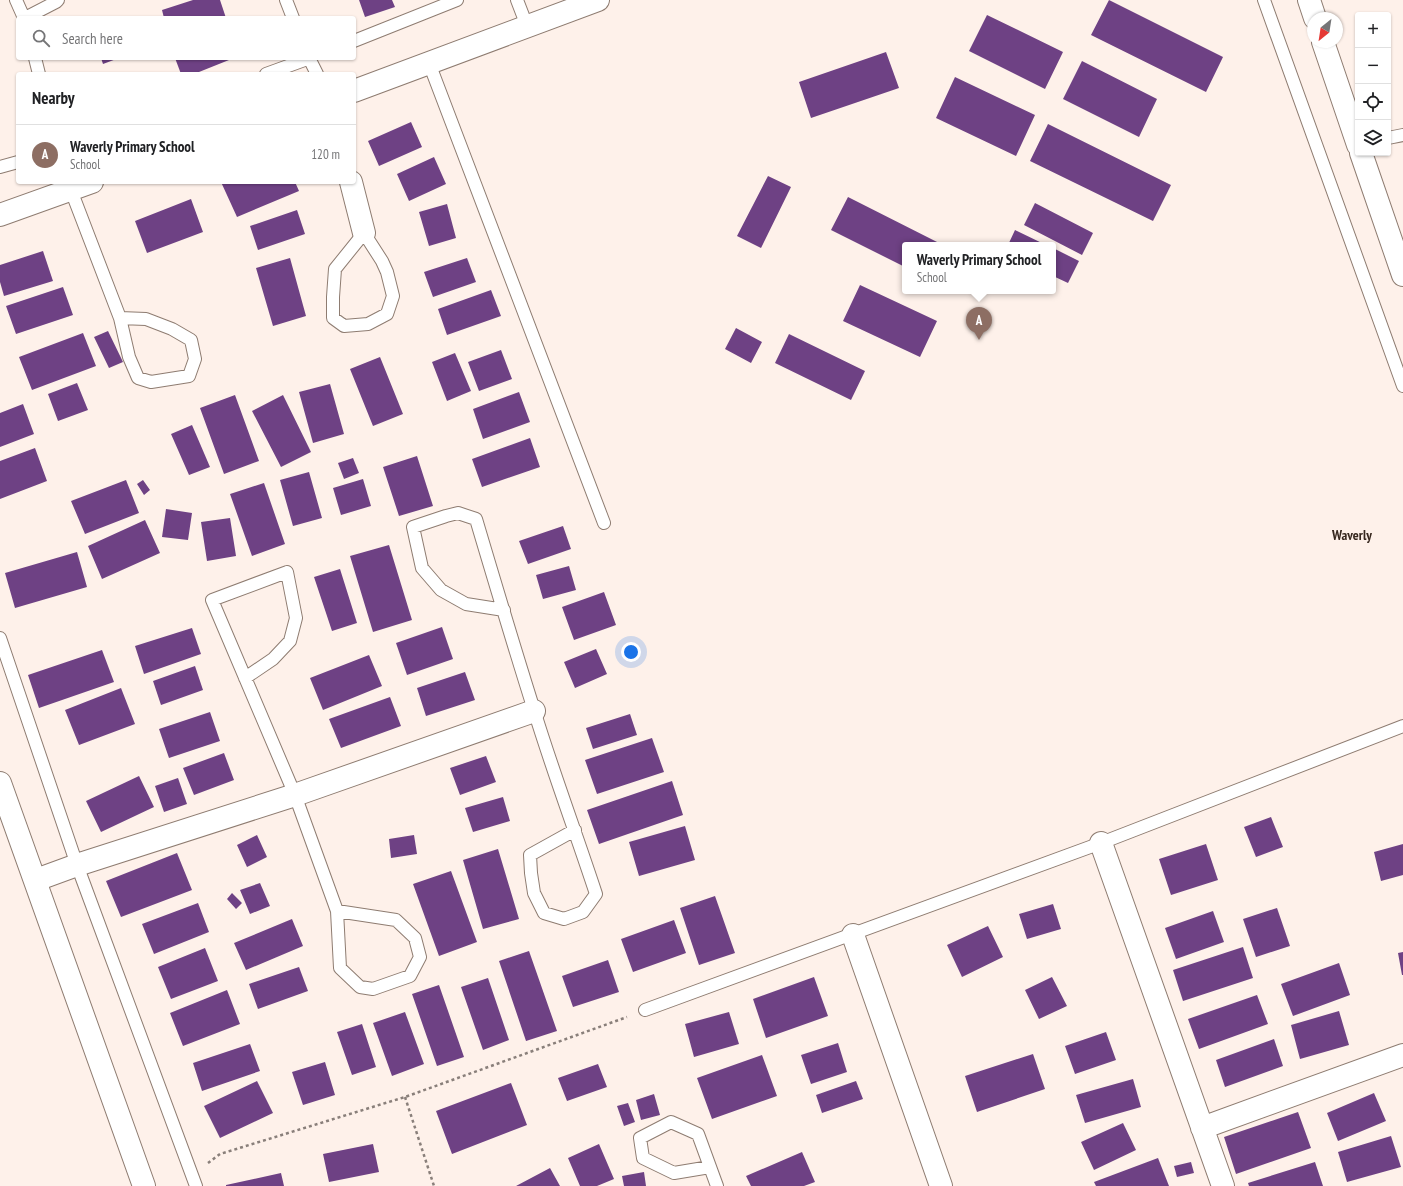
<!DOCTYPE html>
<html lang="en">
<head>
<meta charset="utf-8">
<style>
	:root { --surface:#fff; --page:#f2f2f2; --text:#202124; --muted:#757577; --line:#e0e0e0; --accent:#746d09 }
	body { margin:0; font-family:"PT Sans Narrow",sans-serif; background:var(--page); color:var(--text) }
	.controls { position:absolute; right:12px; top:12px; display:grid; overflow:hidden; border-radius:4px; box-shadow:0 1px 3px #0004 }
	.controls button { width:36px; height:36px; display:grid; place-items:center; padding:0; border:0; border-bottom:1px solid var(--line); background:var(--surface); color:var(--text); font:20px sans-serif }
	.compass { position:absolute; left:1307px; top:12px; width:36px; height:36px; border-radius:50%; background:var(--surface); box-shadow:0 1px 3px #0004; rotate:210deg }
	.you { position:absolute; left:631px; top:652px; width:14px; height:14px; margin:-10px; border:3px solid #fff; border-radius:50%; background:#1a73e8; box-shadow:0 0 0 6px #1a73e833 }
	.badge { display:grid; place-items:center; width:26px; height:26px; border-radius:50%; background:var(--accent); color:#fff; font-size:13px; font-weight:700 }
	.pin { position:absolute; translate:-50% -33px; filter:drop-shadow(0 1px 2px #0008) }
	.pin::after { content:''; position:absolute; top:21px; width:14px; height:12px; background:inherit; clip-path:polygon(0 0,100% 0,50% 100%) }
	.popup { position:absolute; left:902px; top:242px; width:154px; height:52px; box-sizing:border-box; display:grid; place-content:center; border-radius:4px; background:var(--surface); filter:drop-shadow(0 1px 3px #0005); font-size:13px; white-space:nowrap; color:var(--muted) }
	.popup b { font-size:15px; color:var(--text) }
	.popup::after { content:''; position:absolute; left:50%; top:100%; margin-left:-8px; border:8px solid transparent; border-top-color:var(--surface) }
	.list { margin:0; padding:0; list-style:none }
	h2 { display:flex; justify-content:space-between; align-items:center; height:52px; margin:0; padding:0 16px; font-size:17px }
	h2 small { font-size:13px; font-weight:400; color:var(--muted) }
	.list li { display:grid; grid-template-columns:26px 1fr auto; gap:12px; align-items:center; box-sizing:border-box; height:60px; padding:0 16px; border-top:1px solid var(--line) }
	.list b { display:block; font-size:15px; white-space:nowrap }
	.list p { margin:0; font-size:13px; white-space:nowrap; color:var(--muted) }
	.list em { font-size:13px; font-style:normal; color:var(--muted) }
	.icon { flex:none; width:22px; height:22px; fill:none; stroke:currentColor; stroke-width:2; stroke-linecap:round; stroke-linejoin:round }
	.map { position:relative; flex:none; width:1403px; height:1186px; overflow:hidden }
	.search { position:absolute; background:var(--surface); box-shadow:0 1px 3px #0004; left:16px; top:16px; width:340px; height:44px; display:flex; align-items:center; gap:10px; box-sizing:border-box; padding:0 14px; border-radius:4px; color:var(--muted); font-size:15px }
	.panel { position:absolute; background:var(--surface); box-shadow:0 1px 3px #0004; left:16px; top:72px; width:340px; height:112px; border-radius:4px }
	.map>svg:first-child { display:block }
</style>
</head>
<body>
<div class="map">
<svg width="1403" height="1186" viewBox="0 0 1403 1186">
	<rect width="100%" height="100%" fill="#fef1ea"/>
	<path fill="#6e4184" d="M193,0H220L226,18H164L162,10Z
		M359,0H392L395,7L365,17Z
		M1109,0L1223,57L1206,92L1091,35Z
		M987,15L1063,52L1045,89L969,51Z
		M886,52L899,88L811,118L799,82Z
		M101,58H119L103,64Z
		M175,58H234L194,74H181Z
		M1082,61L1157,99L1139,137L1063,99Z
		M955,77L1035,115L1016,156L936,118Z
		M411,122L422,147L379,166L368,141Z
		M1048,124L1171,185L1153,221L1030,161Z
		M434,157L446,184L409,201L397,174Z
		M768,176L791,187L761,248L737,236Z
		M221,182H295L299,191L237,217Z
		M848,197L943,245H905V267L831,230Z
		M191,199L203,232L147,253L135,221Z
		M1035,203L1093,233L1082,255L1024,225Z
		M447,204L456,238L429,246L419,212Z
		M297,210L305,234L258,250L250,226Z
		M1015,230L1046,245H1008Z
		M1053,248L1079,261L1068,283L1053,276Z
		M43,251L53,281L4,296L0,282V265Z
		M290,258L306,316L273,326L256,268Z
		M467,258L476,282L433,297L424,272Z
		M860,285L937,321L920,357L843,321Z
		M63,287L73,315L16,334L6,306Z
		M491,290L501,316L447,335L438,309Z
		M736,328L762,342L751,363L725,349Z
		M108,331L123,362L109,368L94,337Z
		M83,333L96,366L32,390L19,357Z
		M789,334L865,371L851,400L775,363Z
		M501,350L512,379L479,391L468,362Z
		M455,353L471,391L447,401L432,362Z
		M380,357L403,414L373,426L350,369Z
		M77,383L88,410L58,421L48,394Z
		M330,384L344,434L313,443L299,392Z
		M519,392L530,422L483,439L473,409Z
		M235,395L259,461L224,474L200,408Z
		M283,395L311,452L281,467L252,411Z
		M23,404L34,434L0,447V413Z
		M192,425L210,467L189,475L171,434Z
		M530,438L540,467L482,487L472,459Z
		M35,448L47,481L0,499V461Z
		M417,456L433,506L399,516L383,467Z
		M353,458L359,473L344,479L338,463Z
		M309,472L322,518L293,526L280,480Z
		M363,479L371,506L341,515L333,488Z
		M126,480L139,513L85,534L71,501Z
		M143,480L150,490L144,495L137,484Z
		M264,483L285,544L252,556L230,494Z
		M166,509L192,513L188,540L162,537Z
		M230,518L236,556L207,561L201,522Z
		M145,520L160,553L102,579L88,546Z
		M563,526L571,549L528,564L519,541Z
		M389,545L412,620L373,632L350,556Z
		M77,552L87,587L15,608L5,573Z
		M569,566L576,590L543,599L536,575Z
		M340,569L357,623L332,631L314,577Z
		M604,592L616,625L574,640L562,607Z
		M442,627L453,659L407,675L396,643Z
		M192,628L201,654L144,674L135,646Z
		M596,649L607,674L575,688L564,662Z
		M102,650L114,682L39,708L28,675Z
		M369,655L382,686L323,710L310,678Z
		M195,666L203,690L161,705L153,681Z
		M465,672L475,700L426,716L417,688Z
		M121,688L135,724L79,745L65,710Z
		M390,697L401,726L341,748L329,719Z
		M210,712L220,741L169,758L159,729Z
		M630,714L637,735L593,749L586,728Z
		M652,738L664,772L597,794L585,760Z
		M224,753L234,780L194,795L183,768Z
		M486,756L496,782L460,795L450,768Z
		M139,776L154,807L101,832L86,801Z
		M178,778L187,804L164,812L155,786Z
		M672,781L683,815L599,844L587,810Z
		M503,797L510,821L473,832L465,808Z
		M1271,817L1283,847L1256,857L1244,827Z
		M685,826L695,860L639,876L629,842Z
		M257,835L267,857L247,867L237,845Z
		M414,835L417,854L391,858L389,839Z
		M1206,844L1218,880L1171,895L1159,859Z
		M1403,844V875L1381,881L1374,852Z
		M498,849L519,919L483,929L463,860Z
		M177,853L192,890L121,917L106,881Z
		M451,871L477,942L439,956L413,884Z
		M260,883L270,906L250,914L240,890Z
		M232,893L242,903L236,909L227,899Z
		M715,896L735,953L699,965L680,908Z
		M198,903L209,932L154,954L142,924Z
		M1053,904L1061,929L1027,939L1019,914Z
		M1277,908L1290,946L1256,957L1243,919Z
		M1213,911L1224,942L1176,959L1165,928Z
		M292,919L303,946L246,970L234,943Z
		M674,920L686,953L633,972L621,939Z
		M988,926L1003,957L962,977L947,945Z
		M1243,947L1253,978L1183,1001L1173,970Z
		M205,948L218,981L171,999L158,967Z
		M529,951L557,1031L526,1041L499,961Z
		M1403,952V975H1402L1398,953Z
		M608,960L619,992L573,1007L562,976Z
		M1339,963L1350,995L1293,1016L1281,984Z
		M299,967L308,991L258,1009L249,984Z
		M814,977L828,1016L766,1038L753,999Z
		M1052,977L1067,1006L1039,1019L1025,990Z
		M488,978L509,1040L483,1050L461,987Z
		M439,985L464,1057L437,1066L412,994Z
		M227,990L240,1024L183,1046L170,1013Z
		M1257,995L1268,1024L1199,1049L1188,1019Z
		M1339,1011L1349,1045L1300,1059L1291,1025Z
		M405,1012L424,1064L392,1076L373,1023Z
		M729,1012L739,1044L694,1057L685,1024Z
		M362,1024L376,1067L352,1075L337,1032Z
		M1106,1032L1116,1060L1075,1074L1065,1046Z
		M1274,1039L1283,1066L1225,1087L1216,1060Z
		M838,1043L847,1072L811,1084L801,1055Z
		M250,1044L260,1071L202,1091L193,1063Z
		M1033,1054L1045,1089L977,1112L965,1076Z
		M762,1055L777,1096L712,1119L697,1078Z
		M325,1062L335,1095L303,1105L292,1072Z
		M598,1064L607,1087L567,1101L558,1078Z
		M1133,1079L1141,1107L1085,1123L1076,1095Z
		M257,1081L273,1113L220,1138L204,1106Z
		M856,1081L863,1099L822,1113L816,1095Z
		M511,1083L527,1125L452,1154L436,1111Z
		M1374,1093L1386,1121L1338,1141L1327,1113Z
		M654,1094L660,1115L641,1120L636,1100Z
		M628,1103L635,1122L624,1126L617,1106Z
		M1298,1112L1311,1148L1236,1174L1224,1137Z
		M1123,1123L1136,1150L1094,1170L1081,1142Z
		M1391,1136L1401,1167L1347,1182L1338,1152Z
		M373,1144L379,1172L329,1182L323,1154Z
		M599,1144L614,1179L597,1186H580L568,1158Z
		M802,1152L815,1182L804,1186H751L746,1176Z
		M1158,1158L1169,1186H1096L1094,1182Z
		M1191,1162L1194,1173L1177,1177L1174,1166Z
		M1315,1162L1323,1186H1249L1248,1183Z
		M550,1168L560,1186H516Z
		M644,1172L646,1186H624L622,1176Z
		M281,1173L284,1186H226V1185Z"/>
	<g fill="none" stroke-linecap="round" stroke-linejoin="round">
		<defs>
			<path id="service" d="M16,0L24,18
				M286,0L293,18
				M517,0L527,26
				M1264,0L1403,386
				M25,18L56,2L58,0
				M354,41L457,0
				M35,58L39,74
				M309,58L317,74
				M429,63L604,523
				M266,74L310,58
				M1388,138L1403,135
				M0,167L18,162
				M69,185L120,318L129,357L138,378L151,382L189,376L195,359L191,340L172,329L146,319L120,318
				M364,233L382,261L387,272L393,296L387,314L368,324L344,326L333,318V297L335,269Z
				M504,610L466,604L441,590L422,568L413,527L446,516L458,513L476,519C495,583 514,647 534,710C553,772 576,833 596,894L583,912L564,919L544,913L534,893L531,873L530,855L575,830
				M0,638L77,865L196,1186
				M245,678L273,659L290,641L296,618L287,572L212,600L295,795L337,911L340,968L360,987L373,989L410,976L420,957L415,938L396,920L337,911
				M645,1010L1101,843L1403,726
				M710,1167L674,1173L643,1158L640,1138L671,1122L698,1134L717,1186"/>
			<path id="minor" d="M1309,0L1315,18
				M1323,42L1358,145
				M354,91L598,0
				M1361,153L1403,275
				M351,182L364,233
				M0,215L92,182
				M0,783L144,1186
				M1101,843L1223,1186
				M36,880L77,865L295,795L534,711
				M853,935L941,1186
				M1202,1128L1403,1055"/>
		</defs>
		<use href="#service" stroke="#8e7c71" stroke-width="14"/>
		<use href="#minor" stroke="#8e7c71" stroke-width="24"/>
		<path stroke="#897f7a" stroke-width="2.5" stroke-dasharray="3 3" stroke-linecap="butt" d="M405,1097L434,1186
			M208,1163L220,1154L405,1097L627,1017"/>
		<use href="#service" stroke="#fff" stroke-width="12"/>
		<use href="#minor" stroke="#fff" stroke-width="22"/>
	</g>
	<g text-anchor="middle" dominant-baseline="central" stroke-width="4" stroke-linejoin="round" paint-order="stroke">
		<g font-size="14" font-weight="bold" fill="#37281f" stroke="#fef1ea">
			<text x="1352" y="535">Waverly</text>
		</g>
	</g>
</svg>
<div class="controls">
<button>+</button>
<button>−</button>
<button><svg class="icon" aria-label="locate" viewBox="0 0 24 24"><circle cx="12" cy="12" r="6"/><path d="M12 2v4M12 18v4M2 12h4M18 12h4"/></svg></button>
<button><svg class="icon" aria-label="layers" viewBox="0 0 24 24"><path d="M12 4l9 5-9 5-9-5zM3 14l9 5 9-5"/></svg></button>
</div>
<svg class="compass" viewBox="-18 -18 36 36"><path d="M0-13l5 13h-10z" fill="#e53935"/><path d="M0 13l5-13h-10z" fill="#757577"/></svg>
<div class="you"></div>
<div class="pin badge" style="left:979px;top:340px;background:#8d6e63">A</div>
<div class="popup"><b>Waverly Primary School</b>School</div>
<div class="search"><svg class="icon" aria-label="search" viewBox="0 0 24 24"><circle cx="10" cy="10" r="6"/><path d="M15 15l6 6"/></svg>Search here</div>
<section class="panel">
<h2>Nearby<small></small></h2>
<ul class="list">
<li><span class="badge" style="background:#8d6e63">A</span><div><b>Waverly Primary School</b><p>School</p></div><em>120 m</em></li>
</ul>
</section>
</div>
</body>
</html>
